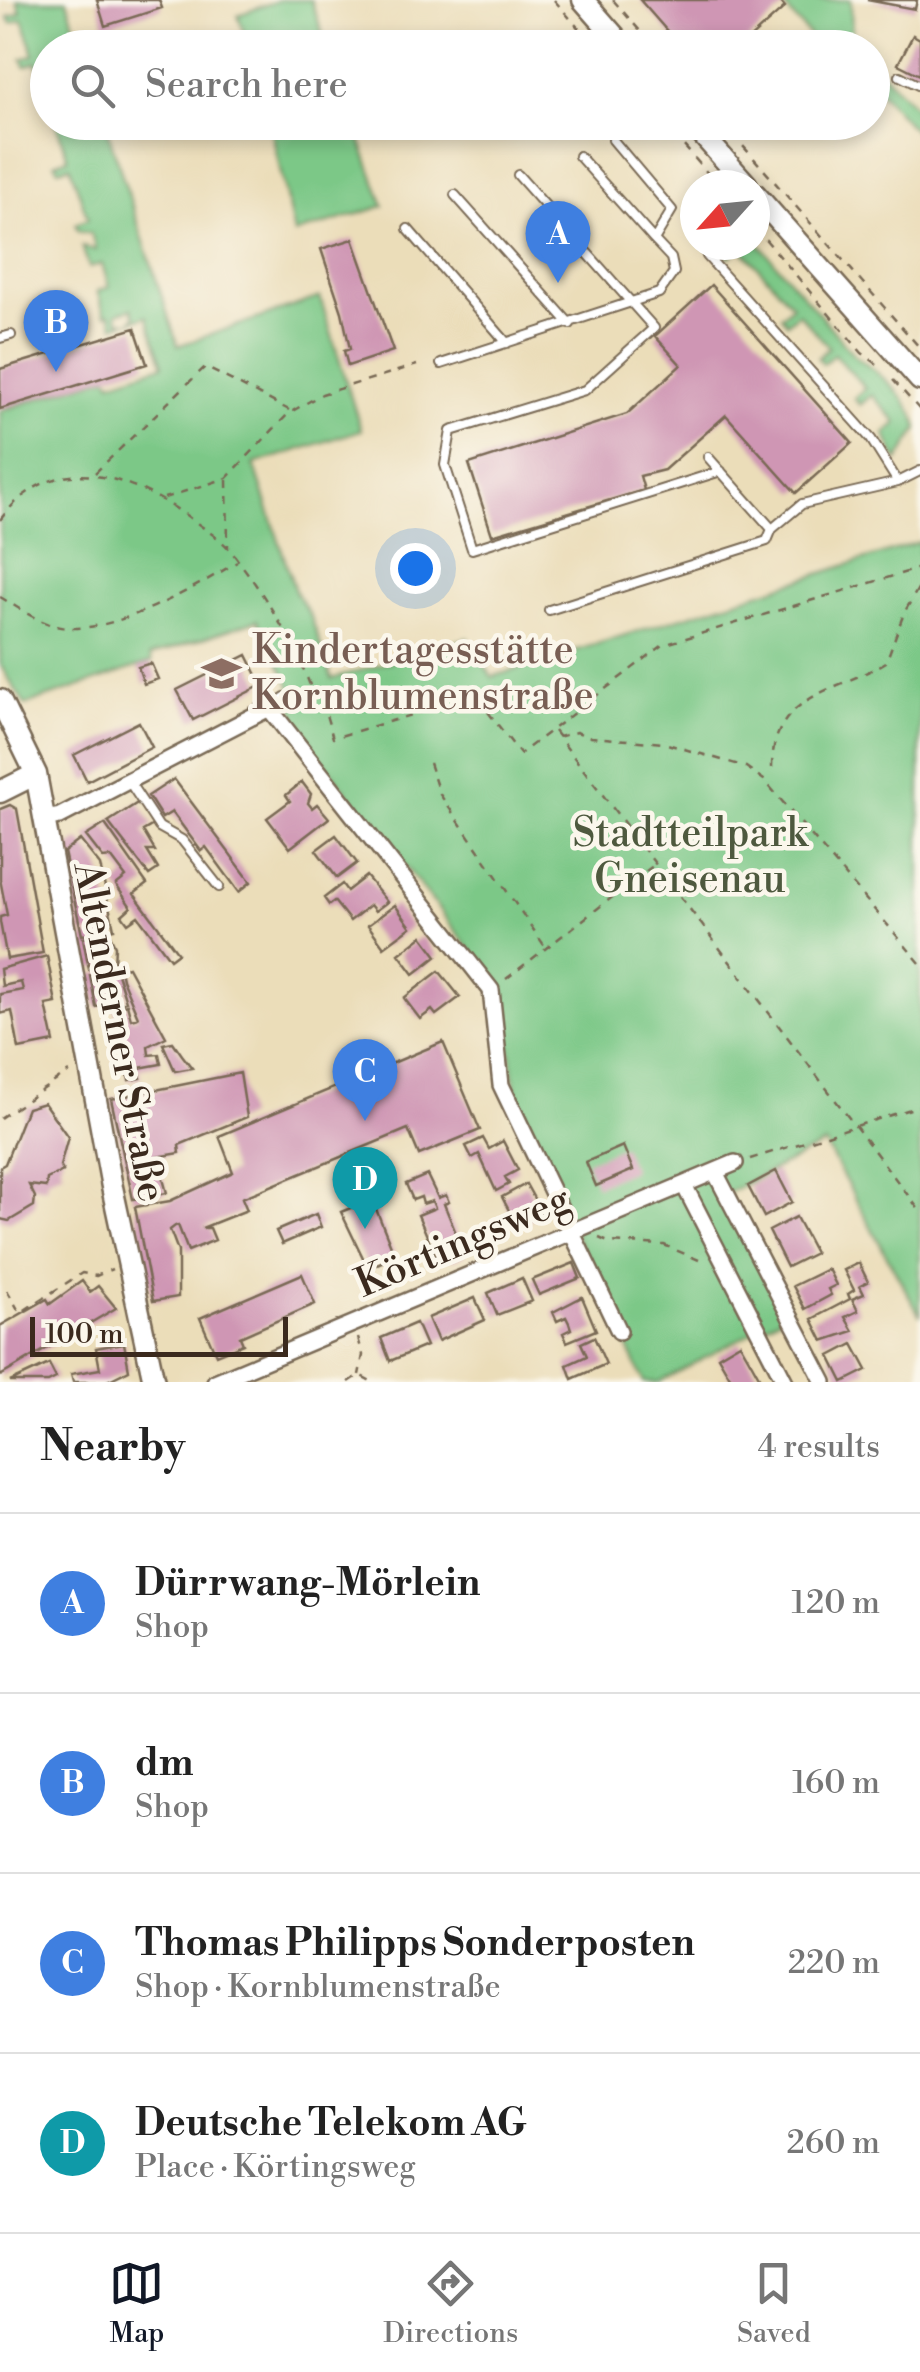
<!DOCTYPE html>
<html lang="en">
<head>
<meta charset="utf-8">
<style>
	:root { --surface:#fff; --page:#f2f2f2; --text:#222; --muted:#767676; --line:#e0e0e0; --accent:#111827 }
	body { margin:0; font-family:"Libre Bodoni",serif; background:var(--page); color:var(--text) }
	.compass { position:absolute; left:680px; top:170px; width:90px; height:90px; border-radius:50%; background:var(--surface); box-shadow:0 5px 15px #0003; rotate:243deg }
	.scale { position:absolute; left:30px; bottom:25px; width:258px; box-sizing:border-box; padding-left:10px; border:5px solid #3b2a1e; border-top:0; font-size:28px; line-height:35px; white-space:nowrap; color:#3b2a1e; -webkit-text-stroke:8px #fbf7ec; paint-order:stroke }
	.you { position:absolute; left:415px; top:568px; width:35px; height:35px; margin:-25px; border:8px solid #fff; border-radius:50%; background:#1a73e8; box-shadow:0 0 0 15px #1a73e833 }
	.badge { display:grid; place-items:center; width:65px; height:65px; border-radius:50%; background:var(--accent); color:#fff; font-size:32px; font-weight:700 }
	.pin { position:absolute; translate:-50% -82px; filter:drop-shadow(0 2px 5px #0008) }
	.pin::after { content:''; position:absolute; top:52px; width:35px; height:30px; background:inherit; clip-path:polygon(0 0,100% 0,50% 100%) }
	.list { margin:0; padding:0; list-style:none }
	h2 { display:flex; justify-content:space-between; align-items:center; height:130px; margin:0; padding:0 40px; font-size:42px }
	h2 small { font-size:32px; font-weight:400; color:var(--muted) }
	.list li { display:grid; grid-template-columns:65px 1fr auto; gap:30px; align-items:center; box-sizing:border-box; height:180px; padding:0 40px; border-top:2px solid var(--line) }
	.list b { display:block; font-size:38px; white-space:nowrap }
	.list p { margin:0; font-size:32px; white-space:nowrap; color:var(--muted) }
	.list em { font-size:32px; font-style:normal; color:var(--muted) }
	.icon { flex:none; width:55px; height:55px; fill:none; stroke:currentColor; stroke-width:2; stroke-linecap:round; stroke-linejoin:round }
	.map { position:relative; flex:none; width:920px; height:1382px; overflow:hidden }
	.search { position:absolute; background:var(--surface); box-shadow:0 5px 15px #0003; left:30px; right:30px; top:30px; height:110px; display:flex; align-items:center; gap:25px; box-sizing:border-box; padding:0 35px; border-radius:55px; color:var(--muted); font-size:38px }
	.sheet { height:850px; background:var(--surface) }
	nav { display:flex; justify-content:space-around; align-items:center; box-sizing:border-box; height:140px; border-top:2px solid var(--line); background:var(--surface); font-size:28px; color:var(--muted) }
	nav a { display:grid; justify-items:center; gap:5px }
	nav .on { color:var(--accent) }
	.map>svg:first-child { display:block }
</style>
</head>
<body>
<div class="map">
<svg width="920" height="1382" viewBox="0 0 920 1382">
	<rect width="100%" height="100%" fill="#fbf7ec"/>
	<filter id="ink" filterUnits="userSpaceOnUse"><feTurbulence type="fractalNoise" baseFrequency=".01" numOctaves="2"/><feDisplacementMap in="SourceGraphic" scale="20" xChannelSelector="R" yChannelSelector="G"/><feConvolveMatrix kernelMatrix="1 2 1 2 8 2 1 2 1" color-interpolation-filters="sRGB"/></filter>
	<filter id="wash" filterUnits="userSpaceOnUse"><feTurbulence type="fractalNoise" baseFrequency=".0048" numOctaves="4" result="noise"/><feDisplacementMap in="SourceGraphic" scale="40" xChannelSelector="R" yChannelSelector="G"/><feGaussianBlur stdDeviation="2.25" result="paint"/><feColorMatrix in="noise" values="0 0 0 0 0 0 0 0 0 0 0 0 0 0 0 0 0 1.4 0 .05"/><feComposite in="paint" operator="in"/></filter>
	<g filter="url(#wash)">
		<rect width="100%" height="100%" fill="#ebddb9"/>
		<path fill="#7bc887" stroke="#5b7952" stroke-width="2.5" d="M17,0H67L81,47L48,48L47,95L37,62L25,66L22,59L34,55L23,19L11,23L8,17L21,12Z
			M279,0H311L327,47H249L238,15Z
			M779,0H851L852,35L859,47H840L829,35L818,46Z
			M873,63L920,112V137L873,84Z
			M56,123H105L178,346L320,297L361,430L254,464L295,591L311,617L332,679L467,638L492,677L920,542V1316L825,1144L727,1193L788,1313L659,1382H644L566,1215L516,1091L501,989L296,727L291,686L257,620L150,656L152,662L25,705L0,665V411L108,376L111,382L163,365L147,316L131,321L135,316L132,308L117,313L119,321L125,322L114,326L110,314L105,315L97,291L109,287L102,264L89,267L82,247L96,250L91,234L78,231L75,224L88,219L70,166L58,169L55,163L68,158Z
			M270,123H354L384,206L294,234Z
			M755,239L856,357C879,373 914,400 918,429L898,461L885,434L897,423L872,395L860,405L854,398L865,388L834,354L823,364L818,358L829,347L798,313L787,323L781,316L792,305L741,248L729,257L718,245H755Z"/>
		<g id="blocks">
			<path fill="#cf96b4" d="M97,0H159L162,8L105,26Z
				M640,0H779L785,7L748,40L755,48H682Z
				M867,0H917L915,9Z
				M913,35L920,39V75L898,64Z
				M353,239L393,351L348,366L344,351L350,349L342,312L321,249Z
				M711,285L852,443L796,493L726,415L664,470L640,476L644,490L492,535L469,464L627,414L681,365L655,336Z
				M135,328L147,364L0,409V369Z
				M247,655L262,685L193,720L177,690Z
				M151,663L158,679L144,684L138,667Z
				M139,722L152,747L87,781L74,755Z
				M174,779L251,882L239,892L206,847L201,851L172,812L162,818L148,796Z
				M302,782L311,794L308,803L312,808L317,804L329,818L290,848L267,818L290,801L286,795Z
				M139,802L153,825L143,831L155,851H147L158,869L149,875L108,822Z
				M10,805L17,809L43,953L7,959L0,922V917L7,915L0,879V809Z
				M105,824L147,884L134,894L178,953L170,959L138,916L128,923L122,915L131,907L116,885L126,877L111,857L103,858L86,836Z
				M336,835L357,863L337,878L316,850Z
				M80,840L100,865L114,929L82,935L64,852Z
				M366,876L387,902L375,911L370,905L350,921L334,901L329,905L324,898L342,884L347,891Z
				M395,905L411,927L384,947L368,925Z
				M109,933L115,946L114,964L89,969L83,938Z
				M422,936L437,956L414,974L399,954Z
				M47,956L56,1003L46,1005L54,1042L19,1049L12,1011L0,1014V994L23,990L21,982L2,986L0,969Z
				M128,967L166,1037L148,1046L149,1055L159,1054L161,1064L139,1068L141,1078L129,1080L122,1046L113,1048L109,1024L118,1022L114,1007L127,1004L131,1019L138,1017L122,979L120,969Z
				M116,970L126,1001L96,1007L90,975Z
				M439,971L460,997L436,1015L432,1010L420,1019L404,998Z
				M173,1042L182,1055L192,1068L175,1071L163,1044Z
				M443,1042L480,1130L419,1155L408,1129L242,1198L247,1210L202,1228H210L215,1240L188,1251L178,1225L175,1226L170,1230L178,1251V1297L153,1301L135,1207L170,1201L233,1172L219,1136Z
				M240,1073L247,1117L179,1145L180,1153L157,1157L167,1193L133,1199L111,1099Z
				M44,1103L68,1137L60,1166L63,1171L47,1179L46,1187L29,1185L35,1197L34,1206L9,1221L0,1219V1167L5,1164L27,1108Z
				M483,1138L489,1149L503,1141L518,1170L505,1177L509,1184L496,1191L479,1154L472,1158L466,1146Z
				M623,1146L633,1170L596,1186L586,1162Z
				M776,1171L792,1202L764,1217L748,1186Z
				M427,1175L438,1198L446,1195L449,1202L444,1204L465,1255L451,1261L448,1254L437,1259L418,1215L435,1208L432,1201L423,1204L421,1197L413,1200L406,1184Z
				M526,1184L542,1213L517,1226L502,1197Z
				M372,1199L395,1256L368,1268L341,1212Z
				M316,1214L321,1227L282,1244L276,1231Z
				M796,1217L815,1253L787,1267L769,1231Z
				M574,1263L580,1278L539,1295L532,1280Z
				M859,1263L868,1282L860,1286L864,1294L852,1299L858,1311L845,1317L853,1331L823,1341L812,1319L850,1299L848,1294L854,1290L844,1270Z
				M828,1269L836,1285L828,1289L831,1295L805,1309L793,1286Z
				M302,1274L315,1304L240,1337L243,1344L216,1355L200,1318Z
				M522,1278L532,1301L497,1315L488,1293Z
				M82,1281L90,1292L98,1286L116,1308L0,1376V1326L47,1299L50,1304Z
				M582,1297L596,1330L567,1342L563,1333L571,1329L569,1323L566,1317L557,1321L553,1312Z
				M475,1298L485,1320L438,1341L428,1318Z
				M416,1323L426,1346L390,1361L381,1338Z
				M594,1337L606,1364L572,1379L567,1365L587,1356L581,1343Z
				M124,1343L129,1370L105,1382H73L71,1374L100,1369L96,1348Z
				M740,1343L752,1364L762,1382H733L718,1356Z
				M853,1344L867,1370L843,1382L830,1356Z
				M49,1364L56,1378L48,1382H10Z"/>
		</g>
	</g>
	<g filter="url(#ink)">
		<use href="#blocks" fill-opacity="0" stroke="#796954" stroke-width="2.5"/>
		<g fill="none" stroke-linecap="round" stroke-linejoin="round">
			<defs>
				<path id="lane" d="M900,76L920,86
					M579,156L654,240
					M518,175L654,328L585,390L451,431L445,465L472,549L721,471
					M455,195L570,324
					M408,229L507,343
					M704,245L707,256L871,439L898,482
					M0,338L11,335
					M441,364L659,293L674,272L671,258L654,240L672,210L613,140
					M708,457L772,529L802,504L898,482L920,471
					M549,610L767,541L772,529
					M269,708L285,697
					M128,780L159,827L182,840L219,887"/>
				<path id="street" d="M45,819L60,816L269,708L491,990L501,1085L619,1331
					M715,1172L824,1382
					M684,1185L785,1382
					M215,1382L735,1163"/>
				<path id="secondary" d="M583,0L625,48
					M691,122L747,185
					M755,194L920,380
					M0,700L36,774L112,1187L154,1382
					M0,792L36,774"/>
			</defs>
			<use href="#lane" stroke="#796954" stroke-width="12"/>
			<use href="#street" stroke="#796954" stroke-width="20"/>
			<use href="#secondary" stroke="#796954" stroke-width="25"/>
			<path stroke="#796954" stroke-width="2.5" stroke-dasharray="8 8" stroke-linecap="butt" d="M554,0L596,48
				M613,0L655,48
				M663,122L718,185
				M722,122L920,348
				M755,227L862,353L881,367
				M893,380L920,410
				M95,473L205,367L289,410
				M227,480L228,547
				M164,498L227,478L289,413L322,394L417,365
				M0,520C55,447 131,475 194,521C206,530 221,539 230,550C260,587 295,643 311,688
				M0,597C21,609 45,628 71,628C120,630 195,588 237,562
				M296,693L312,689L321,698L333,738L476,696L520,754L663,645L920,568
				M554,731L920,1211
				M558,737L576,732L591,737L664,743L746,767L764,780L920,963
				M429,763L439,793L546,948
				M772,768C772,693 836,693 886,662L904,613L920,585
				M506,979L654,865
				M0,1118L69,1072
				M750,1159L920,1106
				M599,1238L608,1242L664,1245L706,1263
				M7,1290L20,1313L82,1273L96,1276L112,1269
				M358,1338L363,1355L359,1375
				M349,1382L359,1375L373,1382"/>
			<use href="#lane" stroke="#fff" stroke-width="8"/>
			<use href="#street" stroke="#fff" stroke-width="15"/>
			<use href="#secondary" stroke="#fff" stroke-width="20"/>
		</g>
	</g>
	<defs>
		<symbol id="school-bare" viewBox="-9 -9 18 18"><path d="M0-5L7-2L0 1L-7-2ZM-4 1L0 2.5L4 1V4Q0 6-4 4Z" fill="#8d6e63" stroke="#fbf7ec" stroke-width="2.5" paint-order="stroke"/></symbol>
	</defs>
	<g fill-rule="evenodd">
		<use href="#school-bare" x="194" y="646" width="55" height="55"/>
	</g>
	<g text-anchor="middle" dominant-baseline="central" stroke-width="9" stroke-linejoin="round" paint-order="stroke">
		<g font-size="40" fill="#785e54" stroke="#fbf7ec" text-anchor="start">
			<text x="252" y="651">Kindertagesstätte<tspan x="252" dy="46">Kornblumenstraße</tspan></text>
		</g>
		<g font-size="40" fill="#4e593e" stroke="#fbf7ec">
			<text x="690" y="834">Stadtteilpark<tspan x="690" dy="46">Gneisenau</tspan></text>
		</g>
		<g font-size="40" fill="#3b2a1e" stroke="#fbf7ec">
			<text transform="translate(119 1032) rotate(79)">Altenderner Straße</text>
			<text transform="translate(463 1242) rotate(-23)">Körtingsweg</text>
		</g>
	</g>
</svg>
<svg class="compass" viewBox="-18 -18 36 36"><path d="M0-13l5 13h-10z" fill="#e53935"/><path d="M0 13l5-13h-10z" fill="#767676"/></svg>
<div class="scale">100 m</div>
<div class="you"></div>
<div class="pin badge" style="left:558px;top:283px;background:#3f7fe0">A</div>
<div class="pin badge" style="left:56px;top:372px;background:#3f7fe0">B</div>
<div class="pin badge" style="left:365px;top:1121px;background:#3f7fe0">C</div>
<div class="pin badge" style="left:365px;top:1229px;background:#0f9aa8">D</div>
<div class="search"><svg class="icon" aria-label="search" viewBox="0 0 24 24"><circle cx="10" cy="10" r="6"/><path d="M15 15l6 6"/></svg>Search here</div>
</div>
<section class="sheet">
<h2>Nearby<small>4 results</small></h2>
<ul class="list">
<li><span class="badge" style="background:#3f7fe0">A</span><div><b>Dürrwang-Mörlein</b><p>Shop</p></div><em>120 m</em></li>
<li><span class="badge" style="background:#3f7fe0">B</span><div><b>dm</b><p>Shop</p></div><em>160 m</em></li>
<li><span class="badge" style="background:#3f7fe0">C</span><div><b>Thomas Philipps Sonderposten</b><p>Shop · Kornblumenstraße</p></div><em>220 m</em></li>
<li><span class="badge" style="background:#0f9aa8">D</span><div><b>Deutsche Telekom AG</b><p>Place · Körtingsweg</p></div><em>260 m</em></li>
</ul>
</section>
<nav>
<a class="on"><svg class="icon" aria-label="map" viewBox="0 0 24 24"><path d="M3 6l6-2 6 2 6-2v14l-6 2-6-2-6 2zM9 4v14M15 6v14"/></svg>Map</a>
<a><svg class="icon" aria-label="directions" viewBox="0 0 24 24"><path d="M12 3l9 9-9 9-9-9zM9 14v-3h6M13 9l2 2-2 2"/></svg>Directions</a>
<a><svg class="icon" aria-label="saved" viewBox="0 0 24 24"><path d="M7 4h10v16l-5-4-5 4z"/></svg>Saved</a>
</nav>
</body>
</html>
